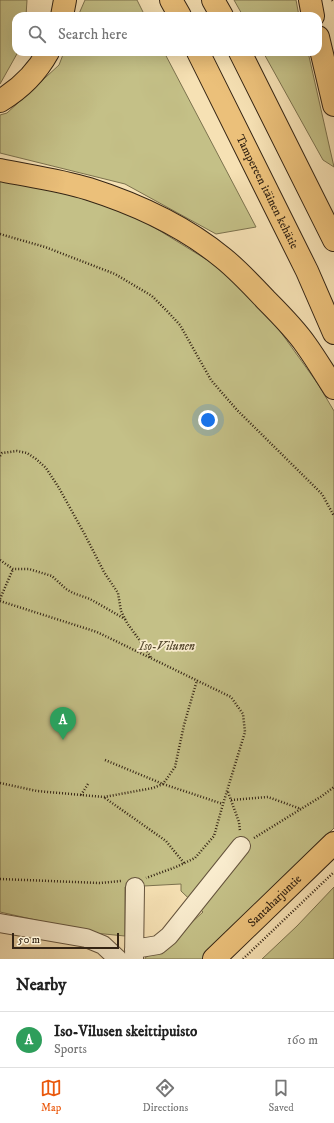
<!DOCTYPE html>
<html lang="en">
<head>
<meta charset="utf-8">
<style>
	:root { --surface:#fff; --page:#f2f2f2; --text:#222; --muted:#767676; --line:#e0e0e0; --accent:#ea580c }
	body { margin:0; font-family:"IM FELL DW Pica",serif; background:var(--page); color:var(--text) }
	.scale { position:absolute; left:12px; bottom:10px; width:107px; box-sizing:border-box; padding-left:4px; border:2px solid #342414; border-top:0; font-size:11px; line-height:14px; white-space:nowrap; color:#342414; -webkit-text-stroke:3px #f9ecce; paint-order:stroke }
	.you { position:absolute; left:208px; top:420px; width:14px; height:14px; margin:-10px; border:3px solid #fff; border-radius:50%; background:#1a73e8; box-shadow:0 0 0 6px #1a73e833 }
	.badge { display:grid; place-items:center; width:26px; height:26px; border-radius:50%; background:var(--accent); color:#fff; font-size:13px; font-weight:700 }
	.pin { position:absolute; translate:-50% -33px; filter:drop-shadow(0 1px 2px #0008) }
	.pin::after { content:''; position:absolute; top:21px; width:14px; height:12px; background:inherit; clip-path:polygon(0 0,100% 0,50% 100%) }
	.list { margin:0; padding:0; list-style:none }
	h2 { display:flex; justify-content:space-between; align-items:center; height:52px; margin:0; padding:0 16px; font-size:17px }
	h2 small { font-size:13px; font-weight:400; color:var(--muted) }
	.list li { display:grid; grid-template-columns:26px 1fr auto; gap:12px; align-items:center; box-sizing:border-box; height:56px; padding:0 16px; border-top:1px solid var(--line) }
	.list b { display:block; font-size:15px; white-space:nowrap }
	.list p { margin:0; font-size:13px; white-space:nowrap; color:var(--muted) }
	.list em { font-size:13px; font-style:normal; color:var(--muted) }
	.icon { flex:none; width:22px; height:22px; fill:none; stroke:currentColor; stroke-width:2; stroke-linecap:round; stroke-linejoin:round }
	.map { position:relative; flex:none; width:334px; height:959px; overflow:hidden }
	.search { position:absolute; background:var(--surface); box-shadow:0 4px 16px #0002; left:12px; right:12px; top:12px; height:44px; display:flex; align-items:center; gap:10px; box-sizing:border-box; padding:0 14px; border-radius:12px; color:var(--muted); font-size:15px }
	.sheet { height:108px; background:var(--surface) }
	nav { display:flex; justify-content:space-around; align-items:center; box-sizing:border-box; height:56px; border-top:1px solid var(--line); background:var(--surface); font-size:11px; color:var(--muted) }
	nav a { display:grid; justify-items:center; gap:2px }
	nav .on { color:var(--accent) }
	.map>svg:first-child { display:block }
</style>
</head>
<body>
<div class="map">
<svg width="334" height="959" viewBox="0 0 334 959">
	<rect width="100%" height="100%" fill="#f6e1b4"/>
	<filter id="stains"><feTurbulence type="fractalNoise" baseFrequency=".005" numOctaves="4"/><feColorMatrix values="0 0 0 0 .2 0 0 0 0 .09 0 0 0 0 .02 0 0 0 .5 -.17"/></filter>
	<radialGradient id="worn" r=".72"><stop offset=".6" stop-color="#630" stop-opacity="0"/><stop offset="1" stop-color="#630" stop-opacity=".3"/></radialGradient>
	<path fill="#c4c087" stroke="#7c724e" d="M0,0H27L26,16H16V52H18L0,84Z
		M85,0H137L145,16H78Z
		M234,0H296L299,16H243Z
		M64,52H164L256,227L216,234L125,184L0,153V115L7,113L59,65Z
		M263,52H308L334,167L323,160Z
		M0,180L60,192L131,213L217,266L275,324L318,384L334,411V828L202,959H145V958L179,934L203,912L181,891V884L125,887V936L94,933L0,912Z
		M334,887V959H262L297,926Z"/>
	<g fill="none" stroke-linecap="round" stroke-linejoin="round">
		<defs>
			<path id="minor" d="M0,923L86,938L103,945L118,959
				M134,949L158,945L169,936L241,846
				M134,959L135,887"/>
			<g id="major">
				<path id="s1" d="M214,959L334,843"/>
			</g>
			<g id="highway">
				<path d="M171,0L180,16"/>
				<path d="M213,0L222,16"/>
				<path d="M310,0L313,16"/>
				<path d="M62,16L65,0"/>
				<path d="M318,37L334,105"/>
				<path id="s2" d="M198,52L307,271L334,333"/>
				<path d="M240,52L334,240"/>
				<path d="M0,101C20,89 37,72 48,52"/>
				<path d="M0,170C30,176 60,180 89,189C136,204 184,226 223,258C238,270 252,285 266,300C280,314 295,329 306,345C316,359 325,374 334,388"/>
			</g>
		</defs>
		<use href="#minor" stroke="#64533c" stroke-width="20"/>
		<use href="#major" stroke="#342414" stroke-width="24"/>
		<use href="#highway" stroke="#342414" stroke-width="24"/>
		<path stroke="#342414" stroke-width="2.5" stroke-dasharray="1 2" stroke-linecap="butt" d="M332,0L334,2
			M0,234L45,247L115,274L152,296L168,312L180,325L211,380L237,410L322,494L334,516
			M0,456L2,453L17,451L27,453L36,459L46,468L59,488L84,533L104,572L118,593L121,611L127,623L146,649L151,658
			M0,560L13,569H29L52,576L66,589L73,593L90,599L125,619
			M0,599L13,569
			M0,601L97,632L231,697L243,714L245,732L223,804L214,836L195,858L176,867L146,878
			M105,760L163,784L223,804
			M0,783L37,791L104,797L153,788L163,784L175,767L184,725L197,680
			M228,792L239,822L240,831
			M81,795L88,784
			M105,798L166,841L184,863
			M231,800L268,797L301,809
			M254,838L322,796L334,787
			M0,879L100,883L121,881
			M243,959L334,872"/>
		<use href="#minor" stroke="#f9ecce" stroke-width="18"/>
		<use href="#major" stroke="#ebc07a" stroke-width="22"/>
		<use href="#highway" stroke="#ebc07a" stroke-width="22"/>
	</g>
	<g text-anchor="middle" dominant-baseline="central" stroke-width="3.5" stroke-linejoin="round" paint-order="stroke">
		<g font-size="12" fill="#342414" stroke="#f9ecce">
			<text stroke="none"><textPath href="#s2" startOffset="156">Tampereen itäinen kehätie</textPath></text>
			<text stroke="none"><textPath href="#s1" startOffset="84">Santaharjuntie</textPath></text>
		</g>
		<g font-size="12" font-style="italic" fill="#584b31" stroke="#f9ecce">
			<text x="167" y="646">Iso-Vilunen</text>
		</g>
	</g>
	<rect width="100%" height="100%" filter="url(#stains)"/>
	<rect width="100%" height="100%" fill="url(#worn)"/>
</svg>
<div class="scale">50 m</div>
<div class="you"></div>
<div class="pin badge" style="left:63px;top:740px;background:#2e9e5b">A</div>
<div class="search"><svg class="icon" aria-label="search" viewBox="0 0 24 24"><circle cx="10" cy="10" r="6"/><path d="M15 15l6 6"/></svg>Search here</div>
</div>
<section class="sheet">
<h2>Nearby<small></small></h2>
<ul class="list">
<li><span class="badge" style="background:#2e9e5b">A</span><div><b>Iso-Vilusen skeittipuisto</b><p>Sports</p></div><em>160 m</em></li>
</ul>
</section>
<nav>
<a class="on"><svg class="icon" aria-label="map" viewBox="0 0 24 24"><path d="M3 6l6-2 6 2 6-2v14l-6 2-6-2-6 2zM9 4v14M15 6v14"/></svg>Map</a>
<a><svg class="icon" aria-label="directions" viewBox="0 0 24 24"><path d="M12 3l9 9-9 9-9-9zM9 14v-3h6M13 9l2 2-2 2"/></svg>Directions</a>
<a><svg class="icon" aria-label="saved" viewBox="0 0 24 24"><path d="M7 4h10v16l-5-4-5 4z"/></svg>Saved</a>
</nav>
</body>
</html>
